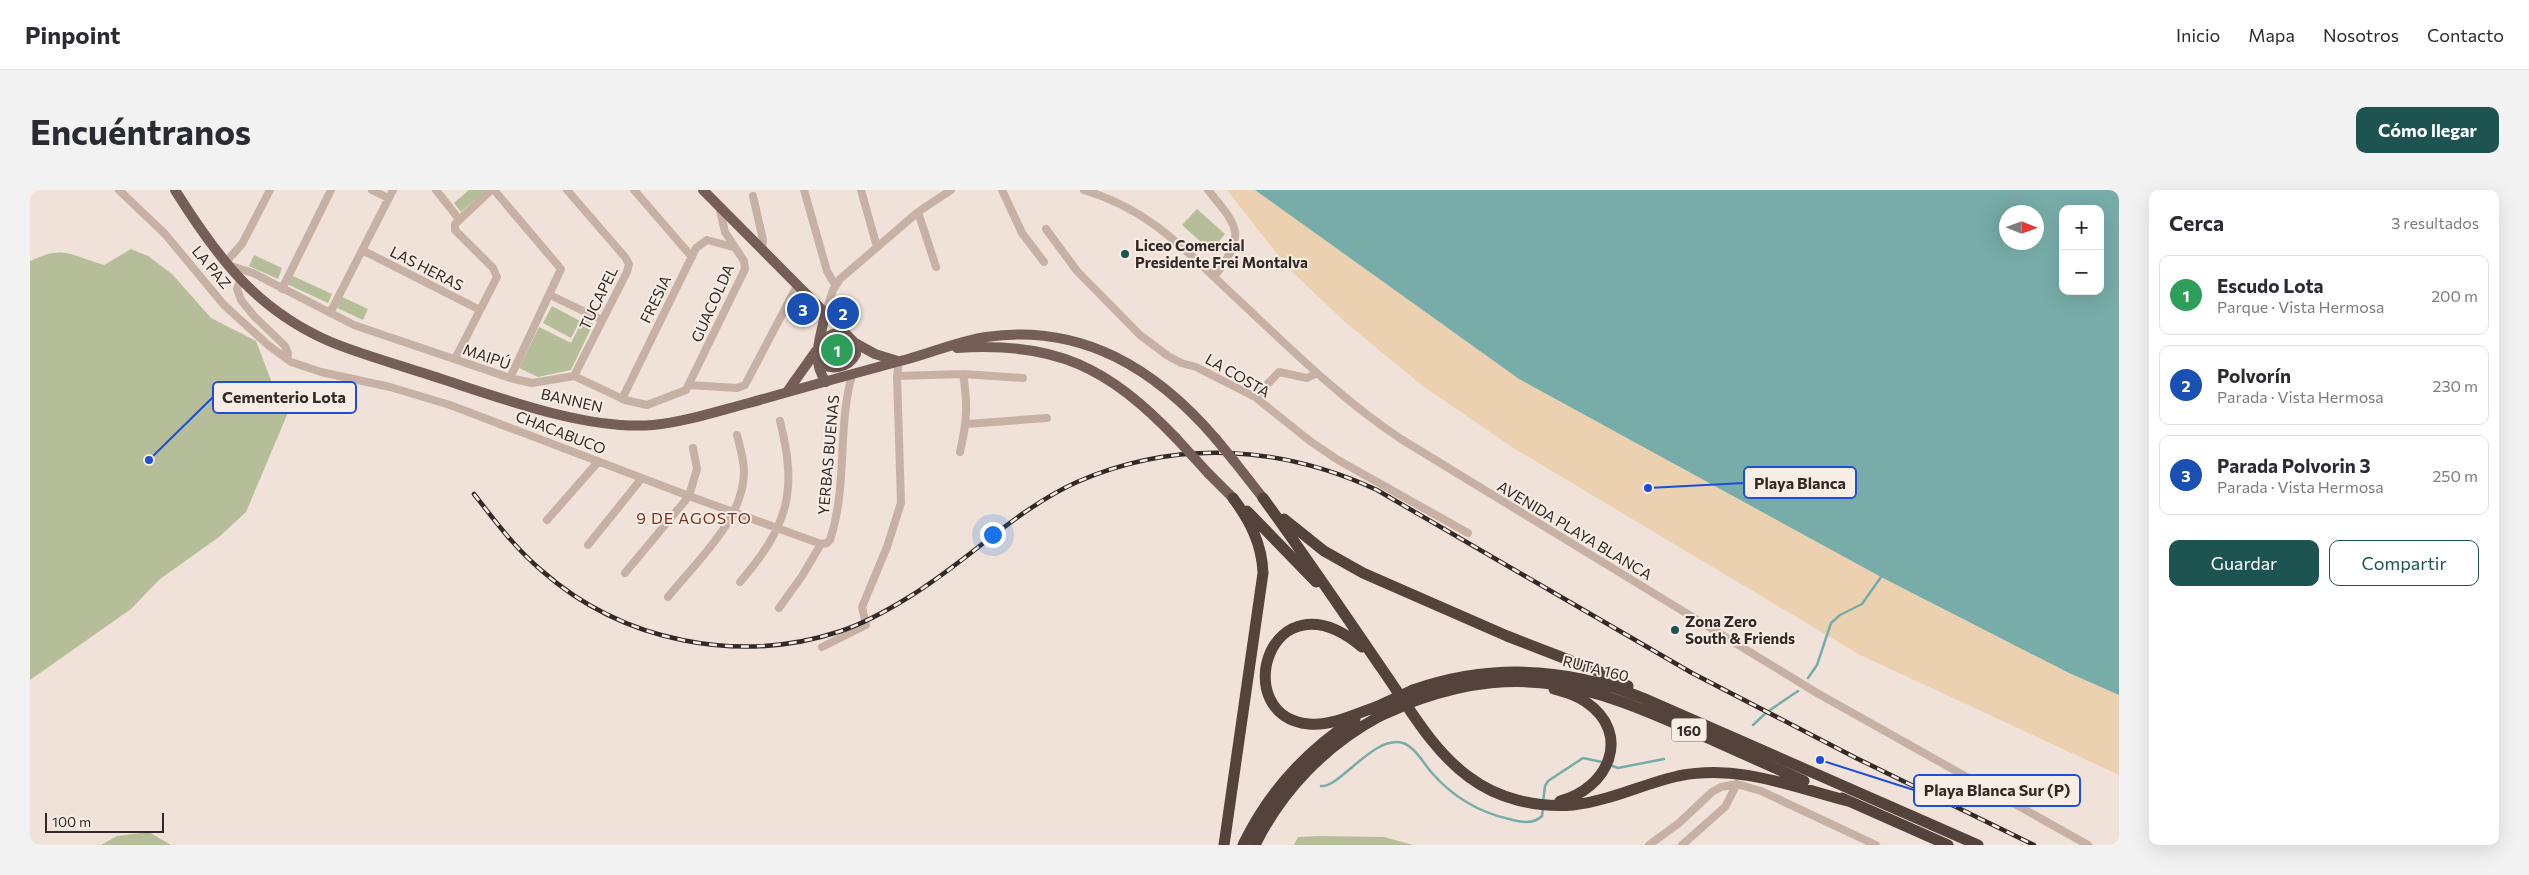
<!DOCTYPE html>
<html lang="es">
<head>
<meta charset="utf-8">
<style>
	:root { --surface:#fff; --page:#f2f2f3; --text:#2b2b33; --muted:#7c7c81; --line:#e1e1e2; --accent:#1d5351 }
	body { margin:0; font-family:Commissioner,sans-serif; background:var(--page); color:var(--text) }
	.controls { position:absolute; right:15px; top:15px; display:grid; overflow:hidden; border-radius:10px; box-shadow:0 5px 20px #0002 }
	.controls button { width:45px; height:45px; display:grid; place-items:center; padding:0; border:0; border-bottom:1px solid var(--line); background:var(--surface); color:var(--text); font:25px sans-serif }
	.compass { position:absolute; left:1969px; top:15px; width:45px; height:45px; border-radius:50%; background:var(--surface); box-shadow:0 5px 20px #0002; rotate:91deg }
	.scale { position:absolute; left:15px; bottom:12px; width:119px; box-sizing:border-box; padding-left:5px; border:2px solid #332926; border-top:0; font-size:14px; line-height:18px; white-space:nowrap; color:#332926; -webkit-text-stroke:4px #f8ede4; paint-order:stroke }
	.you { position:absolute; left:962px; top:344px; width:18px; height:18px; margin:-12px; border:4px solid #fff; border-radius:50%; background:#1a73e8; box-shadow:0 0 0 8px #1a73e833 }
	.badge { display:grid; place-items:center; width:32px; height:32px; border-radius:50%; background:var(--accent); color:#fff; font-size:16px; font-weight:700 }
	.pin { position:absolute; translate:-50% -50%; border:2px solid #fff; box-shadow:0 1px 5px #0006 }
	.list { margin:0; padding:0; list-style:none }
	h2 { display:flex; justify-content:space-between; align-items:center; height:65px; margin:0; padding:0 20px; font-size:21px }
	h2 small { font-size:16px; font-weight:400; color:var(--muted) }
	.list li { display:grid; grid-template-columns:32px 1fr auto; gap:15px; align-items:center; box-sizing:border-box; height:80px; margin:0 10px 10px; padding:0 10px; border:1px solid var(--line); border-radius:10px }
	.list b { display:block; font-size:19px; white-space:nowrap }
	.list p { margin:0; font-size:16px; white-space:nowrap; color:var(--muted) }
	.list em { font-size:16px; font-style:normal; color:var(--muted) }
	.actions { display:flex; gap:10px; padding:15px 20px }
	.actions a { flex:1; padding:11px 0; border:1px solid var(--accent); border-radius:10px; text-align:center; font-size:18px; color:var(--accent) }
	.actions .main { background:var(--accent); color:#fff }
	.map { position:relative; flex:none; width:2089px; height:655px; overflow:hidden; border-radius:10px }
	header { display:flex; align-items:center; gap:30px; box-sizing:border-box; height:70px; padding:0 25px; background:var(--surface); border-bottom:1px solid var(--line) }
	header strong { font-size:24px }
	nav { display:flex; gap:28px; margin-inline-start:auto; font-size:18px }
	.intro { display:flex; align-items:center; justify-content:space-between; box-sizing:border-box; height:120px; padding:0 30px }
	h1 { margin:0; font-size:35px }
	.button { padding:12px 22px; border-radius:10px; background:var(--accent); color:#fff; font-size:18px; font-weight:700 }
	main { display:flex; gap:30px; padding:0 30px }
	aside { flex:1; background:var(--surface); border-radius:10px; box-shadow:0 5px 20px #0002 }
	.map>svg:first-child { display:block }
</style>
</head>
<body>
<header>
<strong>Pinpoint</strong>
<nav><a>Inicio</a><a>Mapa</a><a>Nosotros</a><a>Contacto</a></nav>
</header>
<div class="intro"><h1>Encuéntranos</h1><a class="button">Cómo llegar</a></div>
<main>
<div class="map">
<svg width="2089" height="655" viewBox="0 0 2089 655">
	<rect width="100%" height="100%" fill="#f0e2d8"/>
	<path fill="#b5be99" d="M439,0H456L431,22L424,13Z
		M1167,19L1195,44L1181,61L1152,35Z
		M101,59L118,66L142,84L181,128L226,151L247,206L260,218L216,322L189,347L130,389L101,419L0,490V71C34,55 40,65 74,75Z
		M224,65L252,78L248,89L219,76Z
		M261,85L302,104L298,113L257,94Z
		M310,106L338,119L333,130L305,117Z
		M522,116L550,131L541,148L513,133Z
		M553,129L563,134L541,180L508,187L489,178L509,137L541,153Z
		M807,151L817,154L820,159L819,163L812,168L799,169L794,165L796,156Z
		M119,642L141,655H71L87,646Z
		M1290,646L1354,647L1383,655H1264L1268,647Z"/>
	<path fill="#ebd1af" d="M1197,0H1225L1489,189L1851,387L2039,483L2089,505V585L1830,465L1485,259L1394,197L1315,132L1258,78Z"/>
	<path fill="#78aca9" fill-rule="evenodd" d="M1225,0H2089V505L2039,483L1851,387L1489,189ZM2033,19H2070V101H2033ZM1976,22H2006V52H1976Z"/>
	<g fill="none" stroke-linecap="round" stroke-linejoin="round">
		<path stroke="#78aca9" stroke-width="2.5" d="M1778,488L1787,475L1801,433L1810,425L1832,414L1851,387
			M1723,535L1737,522L1768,501
			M1580,575L1588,578L1634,569
			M1291,596C1309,599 1344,544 1373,553C1385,557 1394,574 1402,583C1423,607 1448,622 1479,629C1490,632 1503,635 1512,626L1513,618
			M1513,612L1515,596L1518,591L1553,568L1572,572"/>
		<path stroke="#c7b1a5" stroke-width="8" d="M89,0L135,44L194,115L238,155L261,172L291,182L360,197L420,215L659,306L791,354
			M342,0L358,8
			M406,0L429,29
			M464,0L531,79L480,188
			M537,0L595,67L599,74L597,82L544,186
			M604,0L662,67
			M774,0L797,81L805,95
			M831,0L847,57
			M972,0L992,43L1014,72
			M1054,0C1120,20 1153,58 1201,103C1256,154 1309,208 1371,249L1787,503L2058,655
			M1178,0C1210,39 1216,44 1184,87
			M723,6L733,50L732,60
			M888,22L906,77
			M1016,39L1047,81L1110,145L1138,166L1151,173L1166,177L1225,207L1280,251L1308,270L1438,343
			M332,60L450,120
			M195,73L212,54L240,0
			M198,75L223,83L324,135L480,188L502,193L544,186L595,210L617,215L656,200L715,79L714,71L695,42L689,16
			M210,91L207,99L211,110L223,125L255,156L258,163L257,169
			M252,99L301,0
			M520,105L572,130
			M300,123L363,0
			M795,124L803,100L810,89L888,22L921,0
			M425,169L467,87L463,78L425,40V34L461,0
			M867,186L933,184L993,188
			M659,195L707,198L715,195L767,96
			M1225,207L1249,182L1277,188L1287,183
			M592,209L666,58L677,50L703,57
			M937,234L1017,228
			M930,262C937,232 938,214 933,184
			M517,330L568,272
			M791,354L797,353L800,350C818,295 807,239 822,185
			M558,355L612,288
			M595,383L659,306L667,279L663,258
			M710,392C758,336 768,302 750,231
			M638,407C666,372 714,329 714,282C714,270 710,257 707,245
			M749,418L772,386L791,354
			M792,457L836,435L832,417L857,357L871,313L867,186L869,171
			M1619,655L1649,633L1682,602L1691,597L1707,594L1731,601L1846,655
			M1652,655L1695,617L1707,594"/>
		<path stroke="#755e57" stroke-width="10" d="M145,0C187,67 226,120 301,152C330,164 360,172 390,182C458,203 552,241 623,235C655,232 688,221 719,213C772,198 825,183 878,169C904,162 929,151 956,147C1052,133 1126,179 1186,249
			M673,0L825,153L845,164L868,171
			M795,124C791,148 780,169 796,192
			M791,150L803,144L818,146
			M927,158C1026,151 1079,178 1146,248
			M787,169C798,183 819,178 826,164L825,153
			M757,202L786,161
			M1204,271L1233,308
			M1178,283L1203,308"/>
		<path stroke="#54423d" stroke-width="11" d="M1233,308C1274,364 1313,422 1352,479C1378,516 1402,560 1439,587C1468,609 1507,618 1543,615C1579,611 1613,594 1648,586C1709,574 1760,596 1818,611
			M1217,321L1286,392
			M1254,329L1294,361L1333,383L1477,446L1575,484L1598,496
			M1332,457C1239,379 1197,527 1279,534C1302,536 1325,524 1346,517
			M1524,499C1535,502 1547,505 1556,512C1603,544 1578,599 1530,611
			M1383,500C1461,473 1537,477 1613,508L1948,655
			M1387,510C1494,473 1561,496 1660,540C1698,557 1736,574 1774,591
			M1812,608L1918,655
			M1194,655L1233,383C1232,354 1220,331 1203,308
			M1213,655C1238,603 1276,561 1325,529
			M1225,655C1252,600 1296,555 1350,526"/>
		<defs>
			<path id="rail" d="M444,304C465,331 485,358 511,380C592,452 709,475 811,441C835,433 858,420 879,407C937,372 985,320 1047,292C1146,249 1250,255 1347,300L1662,483L1826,568L2004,655"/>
		</defs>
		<use href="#rail" stroke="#332926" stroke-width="4.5"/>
		<use href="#rail" stroke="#f8ede4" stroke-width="2.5" stroke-dasharray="8" stroke-linecap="butt"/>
		<path stroke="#755e57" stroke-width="10" d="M1146,248L1178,283
			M1186,249L1204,271"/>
		<path stroke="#54423d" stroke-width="11" d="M1346,517L1383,500
			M1350,526L1387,510"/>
	</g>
	<g fill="#1d5351" stroke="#f8ede4" stroke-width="2">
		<circle cx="1095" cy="64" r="5"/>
		<circle cx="1645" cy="440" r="5"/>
	</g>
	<g text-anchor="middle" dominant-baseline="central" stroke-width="4" stroke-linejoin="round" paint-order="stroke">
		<rect fill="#f8ede4" stroke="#6e645f" stroke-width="1" x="1641.5" y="528.5" width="35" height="23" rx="4"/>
		<g font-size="14" font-weight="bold" fill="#332926">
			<text x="1659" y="540">160</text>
		</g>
		<g font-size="15" font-weight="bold" fill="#332926" stroke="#f8ede4" text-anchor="start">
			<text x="1105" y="55">Liceo Comercial<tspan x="1105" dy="17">Presidente Frei Montalva</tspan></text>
			<text x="1655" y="431">Zona Zero<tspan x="1655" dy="17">South &amp; Friends</tspan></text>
		</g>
		<g font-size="15" fill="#332926" stroke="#f8ede4">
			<text transform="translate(182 77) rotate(50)">LA PAZ</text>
			<text transform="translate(397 78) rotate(27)">LAS HERAS</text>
			<text transform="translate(568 108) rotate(-64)">TUCAPEL</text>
			<text transform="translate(625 109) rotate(-64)">FRESIA</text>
			<text transform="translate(682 113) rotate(-66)">GUACOLDA</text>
			<text transform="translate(457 166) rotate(19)">MAIPÚ</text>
			<text transform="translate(1208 185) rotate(30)">LA COSTA</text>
			<text transform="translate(542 210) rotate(13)">BANNEN</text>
			<text transform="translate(531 242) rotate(21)">CHACABUCO</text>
			<text transform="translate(798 265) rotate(-85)">YERBAS BUENAS</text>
			<text transform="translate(1545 340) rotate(31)">AVENIDA PLAYA BLANCA</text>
			<text transform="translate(1566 478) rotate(14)">RUTA 160</text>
		</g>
		<g font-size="16" letter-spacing="1" fill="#7f3022" stroke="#f8ede4">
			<text x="664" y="327">9 DE AGOSTO</text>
		</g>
	</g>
	<path fill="none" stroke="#1d4ed8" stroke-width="2" d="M119 270L183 207M1618 298L1714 293M1790 570L1884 600"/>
	<g fill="#1d4ed8" stroke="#f8ede4" stroke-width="2">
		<circle cx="119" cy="270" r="5"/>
		<circle cx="1618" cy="298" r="5"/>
		<circle cx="1790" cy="570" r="5"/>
	</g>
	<g fill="#f8ede4" stroke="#1d4ed8" stroke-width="2">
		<rect x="183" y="192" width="143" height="31" rx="5"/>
		<rect x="1714" y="277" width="112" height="31" rx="5"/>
		<rect x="1884" y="585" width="166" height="31" rx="5"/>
	</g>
	<g font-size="16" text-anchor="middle" font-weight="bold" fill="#332926">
		<text x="254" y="213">Cementerio Lota</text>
		<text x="1770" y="299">Playa Blanca</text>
		<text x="1967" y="606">Playa Blanca Sur (P)</text>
	</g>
</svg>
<div class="controls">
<button>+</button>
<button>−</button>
</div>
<svg class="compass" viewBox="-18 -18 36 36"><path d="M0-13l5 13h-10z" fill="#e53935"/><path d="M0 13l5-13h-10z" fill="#7c7c81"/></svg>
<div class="scale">100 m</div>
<div class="you"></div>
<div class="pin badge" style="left:807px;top:160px;background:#2e9e5b">1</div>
<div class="pin badge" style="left:813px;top:123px;background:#1a4fb4">2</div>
<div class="pin badge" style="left:773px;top:119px;background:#1a4fb4">3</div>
</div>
<aside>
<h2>Cerca<small>3 resultados</small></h2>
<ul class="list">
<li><span class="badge" style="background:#2e9e5b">1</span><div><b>Escudo Lota</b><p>Parque · Vista Hermosa</p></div><em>200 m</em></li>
<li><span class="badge" style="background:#1a4fb4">2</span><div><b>Polvorín</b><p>Parada · Vista Hermosa</p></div><em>230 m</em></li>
<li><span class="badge" style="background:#1a4fb4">3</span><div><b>Parada Polvorin 3</b><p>Parada · Vista Hermosa</p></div><em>250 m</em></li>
</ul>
<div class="actions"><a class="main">Guardar</a><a>Compartir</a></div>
</aside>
</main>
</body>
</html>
